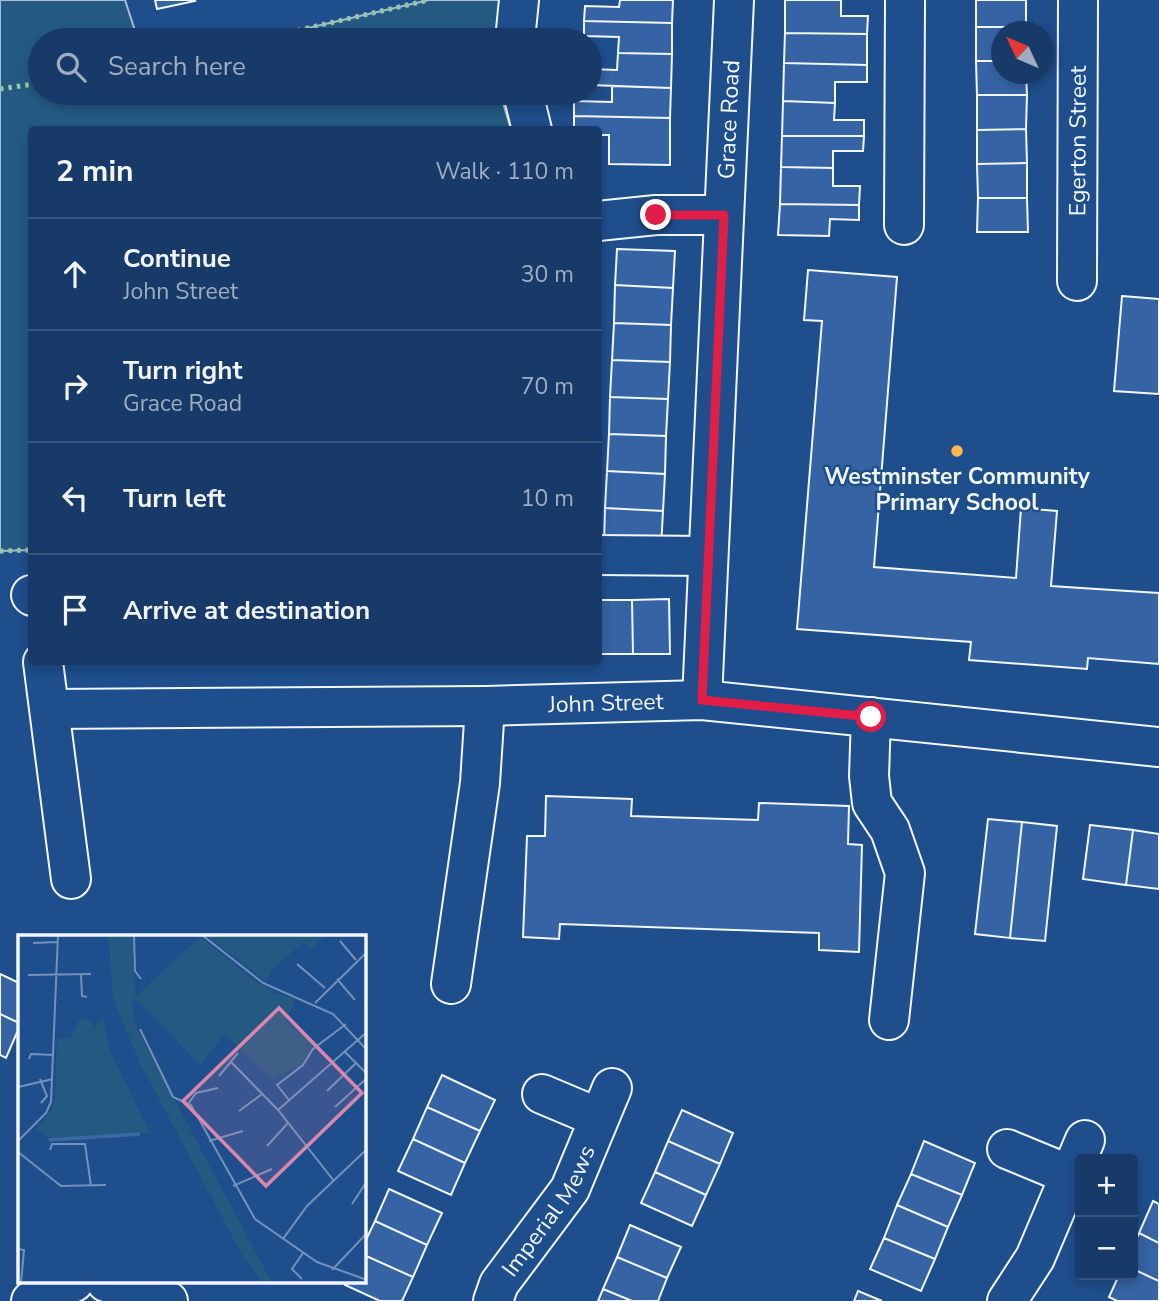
<!DOCTYPE html>
<html lang="en">
<head>
<meta charset="utf-8">
<style>
	:root { --surface:#173a69; --page:#20416f; --text:#f1f3f6; --muted:#9eadc0; --line:#36547d }
	body { margin:0; font-family:"Nunito Sans",sans-serif; background:var(--page); color:var(--text) }
	.controls { position:absolute; right:21px; bottom:21px; display:grid; overflow:hidden; border-radius:7px; box-shadow:0 4px 10px #0003 }
	.controls button { width:63px; height:63px; display:grid; place-items:center; padding:0; border:0; border-bottom:2px solid var(--line); background:var(--surface); color:var(--text); font:35px sans-serif }
	.compass { position:absolute; left:991px; top:21px; width:63px; height:63px; border-radius:50%; background:var(--surface); box-shadow:0 4px 10px #0003; rotate:314deg }
	.stop { position:absolute; width:21px; height:21px; margin:-16px; border:5px solid #e11d48; border-radius:50%; background:#fff }
	.stop.end { background:#e11d48; border-color:#fff; box-shadow:0 2px 7px #0008 }
	.list { margin:0; padding:0; list-style:none }
	h2 { display:flex; justify-content:space-between; align-items:center; height:91px; margin:0; padding:0 28px; font-size:30px }
	h2 small { font-size:23px; font-weight:400; color:var(--muted) }
	.list li { display:grid; grid-template-columns:46px 1fr auto; gap:21px; align-items:center; box-sizing:border-box; height:112px; padding:0 28px; border-top:2px solid var(--line) }
	.list b { display:block; font-size:26px; white-space:nowrap }
	.list p { margin:0; font-size:23px; white-space:nowrap; color:var(--muted) }
	.list em { font-size:23px; font-style:normal; color:var(--muted) }
	.icon { flex:none; width:38px; height:38px; fill:none; stroke:currentColor; stroke-width:2; stroke-linecap:round; stroke-linejoin:round }
	.map { position:relative; flex:none; width:1159px; height:1301px; overflow:hidden }
	.search { position:absolute; background:var(--surface); box-shadow:0 4px 10px #0003; left:28px; top:28px; width:574px; height:77px; display:flex; align-items:center; gap:18px; box-sizing:border-box; padding:0 24px; border-radius:38px; color:var(--muted); font-size:26px }
	.panel { position:absolute; background:var(--surface); box-shadow:0 4px 10px #0003; left:28px; top:126px; width:574px; height:539px; border-radius:7px }
	.map>svg:first-child { display:block }
</style>
</head>
<body>
<div class="map">
<svg width="1159" height="1301" viewBox="0 0 1159 1301">
	<rect width="100%" height="100%" fill="#1f4e8c"/>
	<path fill="#245a82" stroke="#a8bbd7" stroke-width="2" d="M0,0H125L138,40H40V93H500L511,129L32,130L31,550L0,551Z
		M429,0H506L499,40H256Z"/>
	<path fill="#3563a3" stroke="#f2f6ff" stroke-width="2" d="M155,0H194L195,1L157,9Z
		M620,0H673L672,23L584,21L585,6L619,7Z
		M785,0H841V16H868L867,34L785,33Z
		M976,0H1026V27H976Z
		M584,21L672,23V54L618,53L619,37L584,36Z
		M976,27H1026V32H1002V61H976Z
		M785,33L867,34V65L784,63Z
		M618,53L672,54L671,88L590,85V69L617,70Z
		M976,61H1002V74H1026L1027,95H977Z
		M784,63L867,65V82H835V103L783,101Z
		M612,86L671,88L670,118L574,116V101L612,102Z
		M977,95H1027L1026,129L977,130Z
		M783,101L835,103L834,120H864V136H782Z
		M574,116L670,118V165L609,164V135H598V130H574Z
		M1026,129L1027,163L977,164V130Z
		M782,136H864L863,151H833V168L781,167Z
		M1027,163V198H978L977,164Z
		M781,167L833,168V186H860L859,205L780,204Z
		M978,198H1027L1028,232H977Z
		M780,204L859,205V220L830,219L829,236L778,235Z
		M617,249L675,251L673,288L615,285Z
		M808,270L897,277L874,567L1016,578L1021,508L1057,511L1051,586L1159,593V664L1088,658L1087,669L969,660L971,642L797,629L822,321L804,320Z
		M615,285L673,288L671,325L614,323Z
		M1122,296L1159,299V394L1114,391Z
		M614,323L671,325L670,362L612,360Z
		M612,360L670,362L668,399L610,397Z
		M610,397L668,399L666,436L609,434Z
		M609,434L666,436L665,474L607,471Z
		M607,471L665,474L663,511L605,508Z
		M605,508L663,511L661,548L604,546Z
		M669,599L670,654H633L632,600Z
		M598,600H632L633,654H598Z
		M546,796L632,799L631,816L758,820L759,803L849,806L848,844L862,845L859,952L819,950V933L560,924L559,939L523,937L527,836H545Z
		M988,819L1022,822L1010,938L975,934Z
		M1022,822L1057,826L1045,941L1010,938Z
		M1090,825L1133,830L1126,885L1083,879Z
		M1133,830L1159,834V889L1126,885Z
		M0,974L19,983V1023L0,1014Z
		M0,1014L19,1023V1028L6,1058L0,1055Z
		M442,1075L495,1100L480,1131L427,1107Z
		M427,1107L480,1131L465,1163L413,1139Z
		M682,1110L733,1133L720,1164L668,1141Z
		M413,1139L465,1163L451,1195L398,1171Z
		M668,1141L720,1164L706,1195L655,1172Z
		M924,1141L975,1163L962,1195L911,1174Z
		M655,1172L706,1195L692,1226L641,1203Z
		M911,1174L962,1195L948,1227L897,1205Z
		M389,1189L442,1213L427,1245L375,1221Z
		M1153,1201L1159,1204V1243L1139,1233Z
		M897,1205L948,1227L935,1259L884,1238Z
		M375,1221L427,1245L413,1277L364,1255V1244Z
		M630,1225L681,1247L667,1278L617,1257Z
		M1139,1233L1159,1243V1281L1133,1269V1246Z
		M884,1238L935,1259L921,1291L870,1269Z
		M364,1255L413,1277L402,1301H380L345,1285L346,1282H364Z
		M617,1257L667,1278L658,1301H632L603,1289Z
		M1133,1269L1159,1281V1301H1117L1109,1297L1119,1275H1133Z
		M603,1289L632,1301H598Z
		M858,1291L882,1301H854Z"/>
	<g fill="none" stroke-linecap="round" stroke-linejoin="round">
		<defs>
			<g id="minor">
				<path d="M515,40L519,0"/>
				<path d="M523,93L532,130"/>
				<path d="M598,221L656,215H724"/>
				<path d="M904,225L905,0"/>
				<path id="s1" d="M1077,281L1078,0"/>
				<path d="M598,555L708,556"/>
				<path d="M31,595L32,596"/>
				<path d="M43,662L71,879"/>
				<path id="s2" d="M702,700L734,0"/>
				<path id="s3" d="M50,709L485,706L702,700L1159,747"/>
				<path d="M871,717L869,776L872,803L890,830L905,873L889,1020"/>
				<path d="M451,984L480,783L485,706"/>
				<path d="M542,1094L599,1118"/>
				<path d="M1007,1149L1070,1175"/>
				<path d="M106,1282L168,1301"/>
				<path d="M31,1301L74,1282"/>
				<path id="s4" d="M493,1301L499,1284L570,1189L612,1088"/>
				<path d="M1007,1301L1035,1258L1085,1140"/>
			</g>
		</defs>
		<use href="#minor" stroke="#f2f6ff" stroke-width="42"/>
		<use href="#minor" stroke="#1f4e8c" stroke-width="38"/>
		<path stroke="#97c8a6" stroke-width="5" stroke-dasharray="3.5 5" stroke-linecap="butt" d="M256,40L429,0
			M0,89L40,83
			M0,551L32,550"/>
	</g>
	<g fill="none" stroke-linecap="round" stroke-linejoin="round">
		<path stroke="#e11d48" stroke-width="9" d="M656,215H724L702,700L871,717"/>
	</g>
	<circle fill="#ffb74d" stroke="#1f4e8c" stroke-width="2.5" cx="957" cy="451" r="7"/>
	<g text-anchor="middle" dominant-baseline="central" stroke-width="5" stroke-linejoin="round" paint-order="stroke">
		<g font-size="23" fill="#f2f6ff" stroke="#1f4e8c">
			<text stroke="none"><textPath href="#s2" startOffset="581">Grace Road</textPath></text>
			<text stroke="none"><textPath href="#s1" startOffset="140">Egerton Street</textPath></text>
			<text stroke="none"><textPath href="#s3" startOffset="556">John Street</textPath></text>
			<text stroke="none"><textPath href="#s4" startOffset="107">Imperial Mews</textPath></text>
		</g>
		<g font-size="23" font-weight="bold" fill="#f2f6ff" stroke="#1f4e8c">
			<text x="957" y="476">Westminster Community<tspan x="957" dy="26">Primary School</tspan></text>
		</g>
	</g>
	<g transform="translate(18 935)">
		<rect width="348" height="348" fill="#1f4e8c"/>
		<path d="M90,0H114L117,62L182,2L236,45L257,58L278,63L267,88L299,109L282,131L254,144L207,99L182,130L121,66H113L119,94L254,348H246L224,320L122,128L95,64ZM188,0H308L293,14L286,7L256,32L248,46ZM85,81L91,114L132,198L31,205L18,194L33,177L37,164L39,104L52,103L61,85L69,84L77,92Z" fill="#245a82"/>
		<path fill="none" stroke="#3b69a3" stroke-width="3.5" d="M31,205L122,199"/>
		<path fill="none" stroke="#7391ba" stroke-width="2" d="M116,0L117,36L123,44M184,0L245,48L315,79L349,115M322,6L338,25M15,8L40,7M279,29L307,53M63,39L64,61L69,62M10,40L73,39M319,44L337,65M297,68L349,17M122,94L155,162L173,170L237,284L299,327L349,345M326,116L349,139M11,124L13,119L36,120M213,127L260,175L316,246M201,141L220,118M22,144L29,161L23,168M0,152L35,144M309,156L338,128M271,165L259,150L285,130L295,114L328,89M170,169L178,158L200,153M317,172L349,143M260,175L349,97M221,176L244,159M0,206L28,178L33,167L40,0M191,206L225,196M249,211L270,188M32,215L34,209H67L73,251M0,217L43,251L88,250M215,251L254,234M334,269L349,246M265,304L289,271L349,214M0,314L6,315L3,348M314,335L349,298M284,344L274,334L285,318"/>
		<path fill="#da87ad" fill-opacity="0.15" stroke="#da87ad" stroke-width="3.5" d="M261,73L344,158L248,251L165,166Z"/>
		<rect width="348" height="348" fill="none" stroke="#f2f6ff" stroke-width="3.5"/>
	</g>
</svg>
<div class="controls">
<button>+</button>
<button>−</button>
</div>
<svg class="compass" viewBox="-18 -18 36 36"><path d="M0-13l5 13h-10z" fill="#e53935"/><path d="M0 13l5-13h-10z" fill="#9eadc0"/></svg>
<div class="stop" style="left:871px;top:717px"></div>
<div class="stop end" style="left:656px;top:215px"></div>
<div class="search"><svg class="icon" aria-label="search" viewBox="0 0 24 24"><circle cx="10" cy="10" r="6"/><path d="M15 15l6 6"/></svg>Search here</div>
<section class="panel">
<h2>2 min<small>Walk · 110 m</small></h2>
<ul class="list">
<li><svg class="icon" aria-label="ahead" viewBox="0 0 24 24"><path d="M12 20V5M6 11l6-6 6 6"/></svg><div><b>Continue</b><p>John Street</p></div><em>30 m</em></li>
<li><svg class="icon" aria-label="right" viewBox="0 0 24 24"><path d="M7 20v-9h11M14 6l5 5-5 5"/></svg><div><b>Turn right</b><p>Grace Road</p></div><em>70 m</em></li>
<li><svg class="icon" aria-label="left" viewBox="0 0 24 24"><path d="M17 20v-9H6M10 6l-5 5 5 5"/></svg><div><b>Turn left</b></div><em>10 m</em></li>
<li><svg class="icon" aria-label="arrive" viewBox="0 0 24 24"><path d="M6 21V4h12l-3 4 3 4H6"/></svg><div><b>Arrive at destination</b></div></li>
</ul>
</section>
</div>
</body>
</html>
